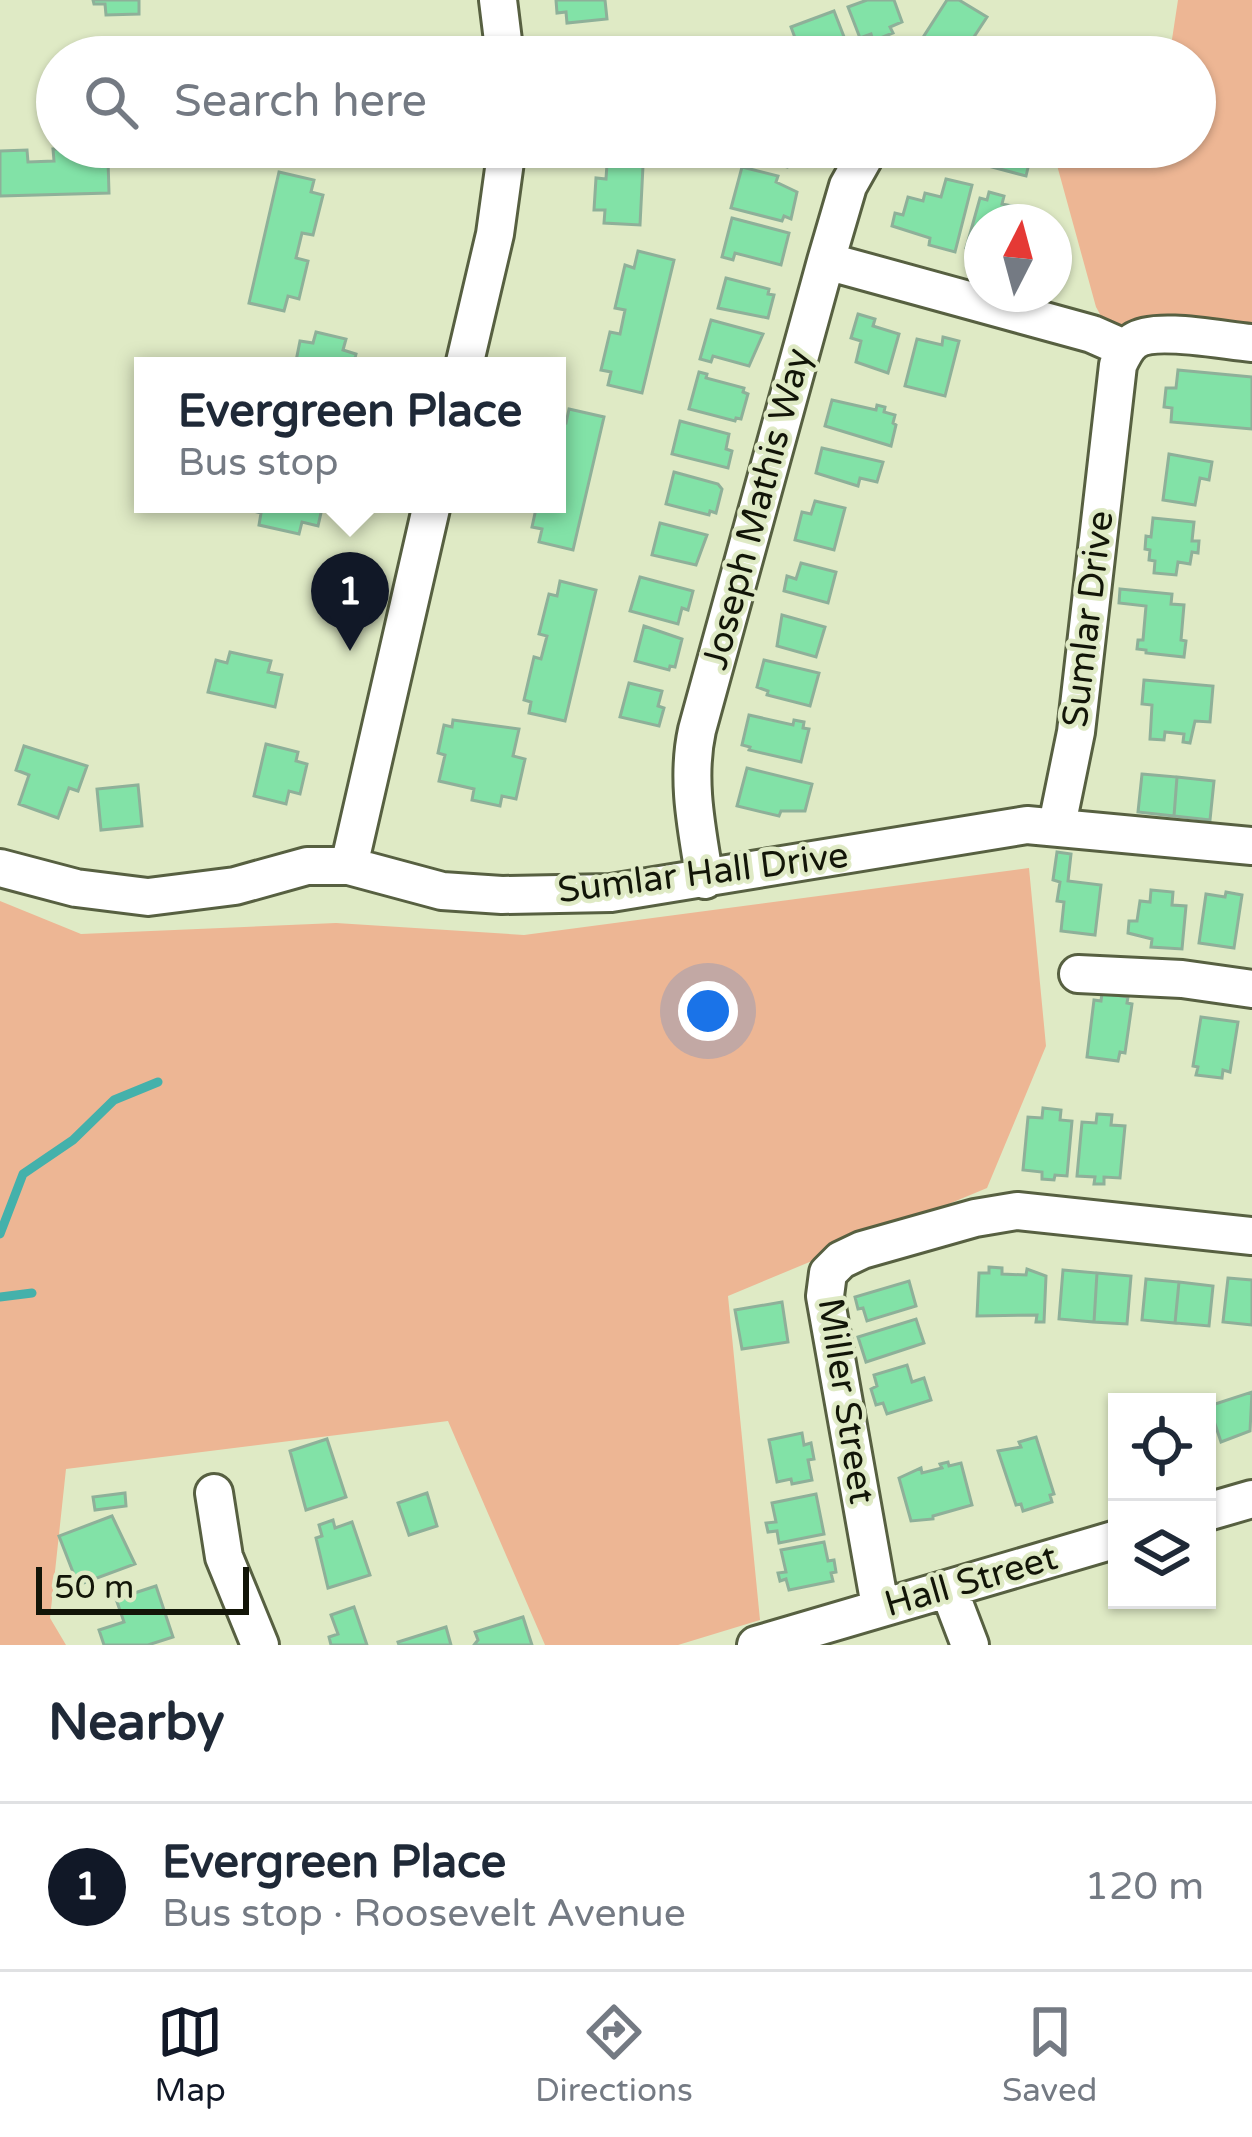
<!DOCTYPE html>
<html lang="en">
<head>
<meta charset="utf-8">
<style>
	:root { --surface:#fff; --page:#f6f6f7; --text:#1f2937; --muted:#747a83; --line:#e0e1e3; --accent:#111827 }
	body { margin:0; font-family:"Varela Round",sans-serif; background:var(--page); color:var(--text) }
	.controls { position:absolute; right:36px; bottom:36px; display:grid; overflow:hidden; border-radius:0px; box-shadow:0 3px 9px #0004 }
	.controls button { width:108px; height:108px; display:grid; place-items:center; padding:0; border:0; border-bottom:3px solid var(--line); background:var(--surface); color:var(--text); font:60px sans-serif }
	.compass { position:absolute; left:964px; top:204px; width:108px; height:108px; border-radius:50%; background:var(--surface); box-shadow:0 3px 9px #0004; rotate:6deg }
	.scale { position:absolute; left:36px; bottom:30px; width:213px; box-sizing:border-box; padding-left:12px; border:6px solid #121508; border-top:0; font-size:33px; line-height:42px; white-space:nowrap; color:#121508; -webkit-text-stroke:9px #dfeac5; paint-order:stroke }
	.you { position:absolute; left:708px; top:1011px; width:42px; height:42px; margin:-30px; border:9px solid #fff; border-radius:50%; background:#1a73e8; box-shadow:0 0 0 18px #1a73e833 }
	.badge { display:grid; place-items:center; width:78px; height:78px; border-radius:50%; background:var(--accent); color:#fff; font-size:39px; font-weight:700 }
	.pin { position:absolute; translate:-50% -99px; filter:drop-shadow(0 3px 6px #0008) }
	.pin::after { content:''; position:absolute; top:63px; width:42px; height:36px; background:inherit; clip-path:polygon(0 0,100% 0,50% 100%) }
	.popup { position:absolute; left:134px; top:357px; width:432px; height:156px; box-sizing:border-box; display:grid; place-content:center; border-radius:0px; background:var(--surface); filter:drop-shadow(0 3px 9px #0005); font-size:39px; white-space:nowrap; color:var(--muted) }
	.popup b { font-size:45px; color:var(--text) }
	.popup::after { content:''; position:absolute; left:50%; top:100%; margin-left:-24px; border:24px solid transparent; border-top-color:var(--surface) }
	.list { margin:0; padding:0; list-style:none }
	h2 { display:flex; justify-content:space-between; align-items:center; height:156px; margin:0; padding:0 48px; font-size:51px }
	h2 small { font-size:39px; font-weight:400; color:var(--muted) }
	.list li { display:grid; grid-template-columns:78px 1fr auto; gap:36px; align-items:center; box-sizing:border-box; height:168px; padding:0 48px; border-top:3px solid var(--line) }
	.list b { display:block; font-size:45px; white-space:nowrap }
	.list p { margin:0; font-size:39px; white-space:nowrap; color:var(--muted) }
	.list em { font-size:39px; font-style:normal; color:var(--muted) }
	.icon { flex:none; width:66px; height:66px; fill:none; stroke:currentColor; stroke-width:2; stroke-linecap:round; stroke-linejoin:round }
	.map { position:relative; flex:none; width:1252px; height:1645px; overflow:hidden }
	.search { position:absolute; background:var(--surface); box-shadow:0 3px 9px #0004; left:36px; right:36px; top:36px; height:132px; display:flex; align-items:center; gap:30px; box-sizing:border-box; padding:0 42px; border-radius:66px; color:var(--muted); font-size:45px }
	.sheet { height:324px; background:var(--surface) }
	nav { display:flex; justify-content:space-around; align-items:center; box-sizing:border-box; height:168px; border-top:3px solid var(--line); background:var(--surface); font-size:33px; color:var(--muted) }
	nav a { display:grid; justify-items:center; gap:6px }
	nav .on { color:var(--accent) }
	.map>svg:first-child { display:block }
</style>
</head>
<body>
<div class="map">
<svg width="1252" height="1645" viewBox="0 0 1252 1645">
	<rect width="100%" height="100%" fill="#dfeac5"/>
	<path fill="#edb694" d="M1178,0H1252V330L1141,319L1109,330L1096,307L1052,147H1195V57H1027L1024,45L1171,46Z
		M1029,868L1046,1046L987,1188L728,1296L760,1620L678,1645H545L448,1421L66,1469L50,1618L66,1645H0V901L81,934L336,923L524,935Z"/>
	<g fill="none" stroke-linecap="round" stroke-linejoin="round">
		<path stroke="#44b1ab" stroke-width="9" d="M0,1234L23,1174L73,1140L114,1100L158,1082
			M0,1297L32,1293"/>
	</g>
	<path fill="#82e2a7" stroke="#8eb099" stroke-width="3" d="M93,0H139V14L106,15L105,4H94Z
		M556,0H605L607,19L567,23L566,12L557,13Z
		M867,0H894L902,22L890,27L893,33L873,41L871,34L860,38L848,7Z
		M947,0H959L987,17L966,49L961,45L953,57H938L922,47L926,41L922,39Z
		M834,11L846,42L832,48L834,54L827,57L817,53L802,57L791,27Z
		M404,42L439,44L438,57H403Z
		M748,147H801L798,155L790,153L787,167L745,156Z
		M961,147H1026L1032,151L1026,176L966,160L959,156Z
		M95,148V160H108L109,193L0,196V151L27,150L28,162L54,161L53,149Z
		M607,164L643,166L640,225L604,223L605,210H594L596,178L606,179Z
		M742,167L778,176L776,182L797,192L791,219L784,216L782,221L731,208Z
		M279,172L314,180L311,192L323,195L313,235L302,233L296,258L308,261L299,299L288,296L284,311L249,303Z
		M946,179L972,185L955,252L929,245L930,238L892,226L895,213L903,215L908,197L923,201L925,193L941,197Z
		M989,192L1004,196L1002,204L1012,206L1008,222H982V253L966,248L980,198L987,200Z
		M732,218L789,233L781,265L735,253L733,260L722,257Z
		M638,251L674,260L642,393L608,385L611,372L601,370L610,332L620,334L625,310L615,308L625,265L634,268Z
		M726,278L769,289L768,294L774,295L768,318L718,308Z
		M858,314L875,319L873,326L899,334L888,373L856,362L861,341L851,338Z
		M711,320L763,334L749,366L713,356L711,362L700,359Z
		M316,332L346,339L343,350L356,354L353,366H295L300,341L313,343Z
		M943,337L959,341L945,396L905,386L917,339L942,345Z
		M1178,370L1252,377V429L1171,422L1172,408L1164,407L1166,388H1176Z
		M699,372L707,374L706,378L744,388L743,392L748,394L741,419L736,418L735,421L689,409Z
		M832,400L876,410L877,405L885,407L884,412L895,415L893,423L896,425L891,446L825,426Z
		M569,409L604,417L573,550L539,542L542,529L532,527L537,504H557V421L566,423Z
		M680,421L729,434L726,449L732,451L728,468L672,454Z
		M822,448L883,462L877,482L860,478L858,486L816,473Z
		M1169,454L1212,462L1209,480L1200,478L1195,505L1163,500Z
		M674,472L718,484L722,489L716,513L710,511L709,515L666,504Z
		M815,501L845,508L834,550L795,540L802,512L811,514Z
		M250,504H323L318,526L302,522L299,534L259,525L261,513L249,510Z
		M1153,518L1194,522L1192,541H1199L1198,553L1192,552L1190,564L1178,562L1176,575L1154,573L1155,561L1149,560L1150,550L1145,549L1146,536L1151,537Z
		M660,523L707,535L696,565L652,555Z
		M801,563L836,572L828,603L784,591L787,576L796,579Z
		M640,577L693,591L688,610L682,608L678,624L630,611Z
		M560,581L596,590L565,721L529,713L531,702L524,700L534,657L541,659L547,636L539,634L549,594L557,596Z
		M1120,589L1172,594L1171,604L1184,605L1181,640L1186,641L1184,657L1146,653V650L1137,649L1138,640H1143L1146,606L1119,603Z
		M782,615L825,627L816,657L777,646Z
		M644,626L682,639L675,667L670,666L669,670L635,661Z
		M230,652L271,661L268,672L282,675L275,707L208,692L216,660L227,663Z
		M764,660L819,673L810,706L767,695L768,691L757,687Z
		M1144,680L1213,686L1210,722L1195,721L1190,743L1183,742L1184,734L1165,732L1164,740L1150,739L1152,705L1142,704Z
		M629,683L662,691L658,706L664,708L659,726L620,717Z
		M749,715L793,725L794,720L804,722L803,728L809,729L801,762L749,750L750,747L742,745Z
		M453,720L519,729L513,756L525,759L516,799L502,796L500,806L472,800L474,789L439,781L445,755L438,753L444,725L452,727Z
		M266,744L298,752L296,761L307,764L300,794L289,791L286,804L254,796Z
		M24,746L87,766L78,791L69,788L58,818L19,804L29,775L16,770Z
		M747,768L812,784L805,811H781L779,816L737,806Z
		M1142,774L1177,777L1174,816L1138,812Z
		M1177,777L1214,781L1210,820L1174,816Z
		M138,785L142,826L101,830L97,789Z
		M1057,852L1071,854L1068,881L1101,885L1095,935L1061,931L1064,902L1057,901L1060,882L1053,880Z
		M1151,890L1173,892L1172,905L1186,906L1182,949L1151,947L1152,939L1128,933L1129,921H1137L1140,901L1150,902Z
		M1226,892L1242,895L1234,948L1199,943L1206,894L1225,897Z
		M1102,993L1128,997L1127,1003L1132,1004L1125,1053L1120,1052L1118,1061L1087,1057L1094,1000L1101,1001Z
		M1201,1017L1238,1022L1230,1072L1223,1070L1222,1078L1196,1075L1198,1067L1193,1066Z
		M1043,1108L1061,1110L1060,1120L1072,1121L1067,1176L1055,1175L1054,1180L1042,1179V1172L1023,1170L1028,1117L1042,1118Z
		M1097,1114L1112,1115L1111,1125L1125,1126L1120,1178L1104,1177V1184H1094L1095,1177L1077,1176L1082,1122L1096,1123Z
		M989,1267L1002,1268V1274L1026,1275L1027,1269L1046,1276L1044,1322H1036L1037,1315L977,1316L979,1273H989Z
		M1063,1270L1097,1273L1094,1322L1059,1319Z
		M1097,1273L1131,1276L1127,1324L1094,1322Z
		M1228,1278L1252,1280V1325L1223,1322Z
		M1146,1279L1179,1282L1175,1323L1142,1320Z
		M909,1281L916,1306L867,1321L863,1308L858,1309L855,1297Z
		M1179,1282L1213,1286L1209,1326L1175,1323Z
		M782,1302L788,1342L742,1349L735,1310Z
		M916,1319L924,1343L866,1362L858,1337Z
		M907,1365L912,1382L924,1378L931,1400L887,1414L883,1403L876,1405L871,1389L877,1386L874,1375Z
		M1252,1392L1250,1431L1221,1442L1209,1406Z
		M802,1433L804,1445L811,1443L814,1459L808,1460L812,1480L792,1484L791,1479L777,1482L769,1440Z
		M1036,1437L1054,1494L1050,1495L1052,1502L1023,1511L1021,1504L1016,1505L998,1451L1021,1447L1019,1442Z
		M327,1439L346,1497L306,1510L290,1451Z
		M948,1462L949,1466L961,1463L972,1505L933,1516V1519L911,1521L899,1478L921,1468L922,1473L942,1468L940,1464Z
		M125,1493L126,1506L95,1510L93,1497Z
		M427,1493L437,1526L409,1535L398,1503Z
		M816,1494L824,1534L779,1543L777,1531L768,1532L766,1523L776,1522L772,1503Z
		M112,1516L135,1564L78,1585L59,1536Z
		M333,1520L335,1528L352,1522L370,1575L328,1588L316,1538L322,1536L319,1525Z
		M824,1542L828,1561L834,1560L836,1572L831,1573L833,1581L789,1590L786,1579L780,1581L778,1573L786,1572L781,1550Z
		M156,1586L173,1637L148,1645H104L99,1630L124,1622L116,1599Z
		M354,1607L367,1645H331L329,1637L338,1634L331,1615Z
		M523,1617L532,1645H474L478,1640L475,1632Z
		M446,1627L451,1645H399L398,1642Z"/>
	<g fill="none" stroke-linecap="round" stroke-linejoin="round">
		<defs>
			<path id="minor" d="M498,0L505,57
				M826,261L1092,334L1126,349
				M464,366L495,234L507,147
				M1057,825L1076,732L1118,365C1122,356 1126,347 1134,341C1155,326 1225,341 1252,343
				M349,866L432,504
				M0,868L76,888L148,897L235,886L307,866H349L442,891L502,895L611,893L1027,825L1252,846
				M705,880C697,830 686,780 697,730L826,261L848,186L870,147
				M1078,974L1182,979L1252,989
				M214,1493L224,1557L260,1645
				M1207,1512L1252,1499
				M949,1590L970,1645
				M880,1606L825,1296L828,1273L841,1260L862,1250L975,1218L1017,1211L1252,1236
				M756,1645L1117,1539"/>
		</defs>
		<use href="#minor" stroke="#576041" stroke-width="42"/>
		<use href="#minor" stroke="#fff" stroke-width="36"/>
	</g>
	<g text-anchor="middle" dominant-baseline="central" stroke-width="9" stroke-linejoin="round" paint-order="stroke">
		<g font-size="36" fill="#121508" stroke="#dfeac5">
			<text transform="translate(757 509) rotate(-75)">Joseph Mathis Way</text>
			<text transform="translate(1088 619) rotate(-83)">Sumlar Drive</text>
			<text transform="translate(703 873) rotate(-7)">Sumlar Hall Drive</text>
			<text transform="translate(846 1401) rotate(81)">Miller Street</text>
			<text transform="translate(971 1581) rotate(-16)">Hall Street</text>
		</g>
	</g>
</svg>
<div class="controls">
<button><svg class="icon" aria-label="locate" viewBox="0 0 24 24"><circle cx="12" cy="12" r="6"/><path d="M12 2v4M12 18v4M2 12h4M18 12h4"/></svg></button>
<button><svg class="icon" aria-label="layers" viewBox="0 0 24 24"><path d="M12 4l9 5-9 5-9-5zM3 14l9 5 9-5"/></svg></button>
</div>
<svg class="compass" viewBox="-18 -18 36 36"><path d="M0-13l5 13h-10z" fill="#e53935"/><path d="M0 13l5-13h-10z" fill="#747a83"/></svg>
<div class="scale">50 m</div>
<div class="you"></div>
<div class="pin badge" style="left:350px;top:651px">1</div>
<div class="popup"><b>Evergreen Place</b>Bus stop</div>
<div class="search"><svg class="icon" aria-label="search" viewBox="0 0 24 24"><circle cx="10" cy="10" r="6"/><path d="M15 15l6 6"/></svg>Search here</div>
</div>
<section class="sheet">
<h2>Nearby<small></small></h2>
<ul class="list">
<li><span class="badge">1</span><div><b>Evergreen Place</b><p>Bus stop · Roosevelt Avenue</p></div><em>120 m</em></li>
</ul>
</section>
<nav>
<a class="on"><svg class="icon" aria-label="map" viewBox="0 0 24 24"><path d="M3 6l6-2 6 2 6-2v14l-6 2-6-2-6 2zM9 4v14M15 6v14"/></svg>Map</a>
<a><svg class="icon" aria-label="directions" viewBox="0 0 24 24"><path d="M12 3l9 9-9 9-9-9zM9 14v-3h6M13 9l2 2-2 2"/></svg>Directions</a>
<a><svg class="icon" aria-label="saved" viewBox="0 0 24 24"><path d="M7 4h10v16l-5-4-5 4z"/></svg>Saved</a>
</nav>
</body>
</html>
